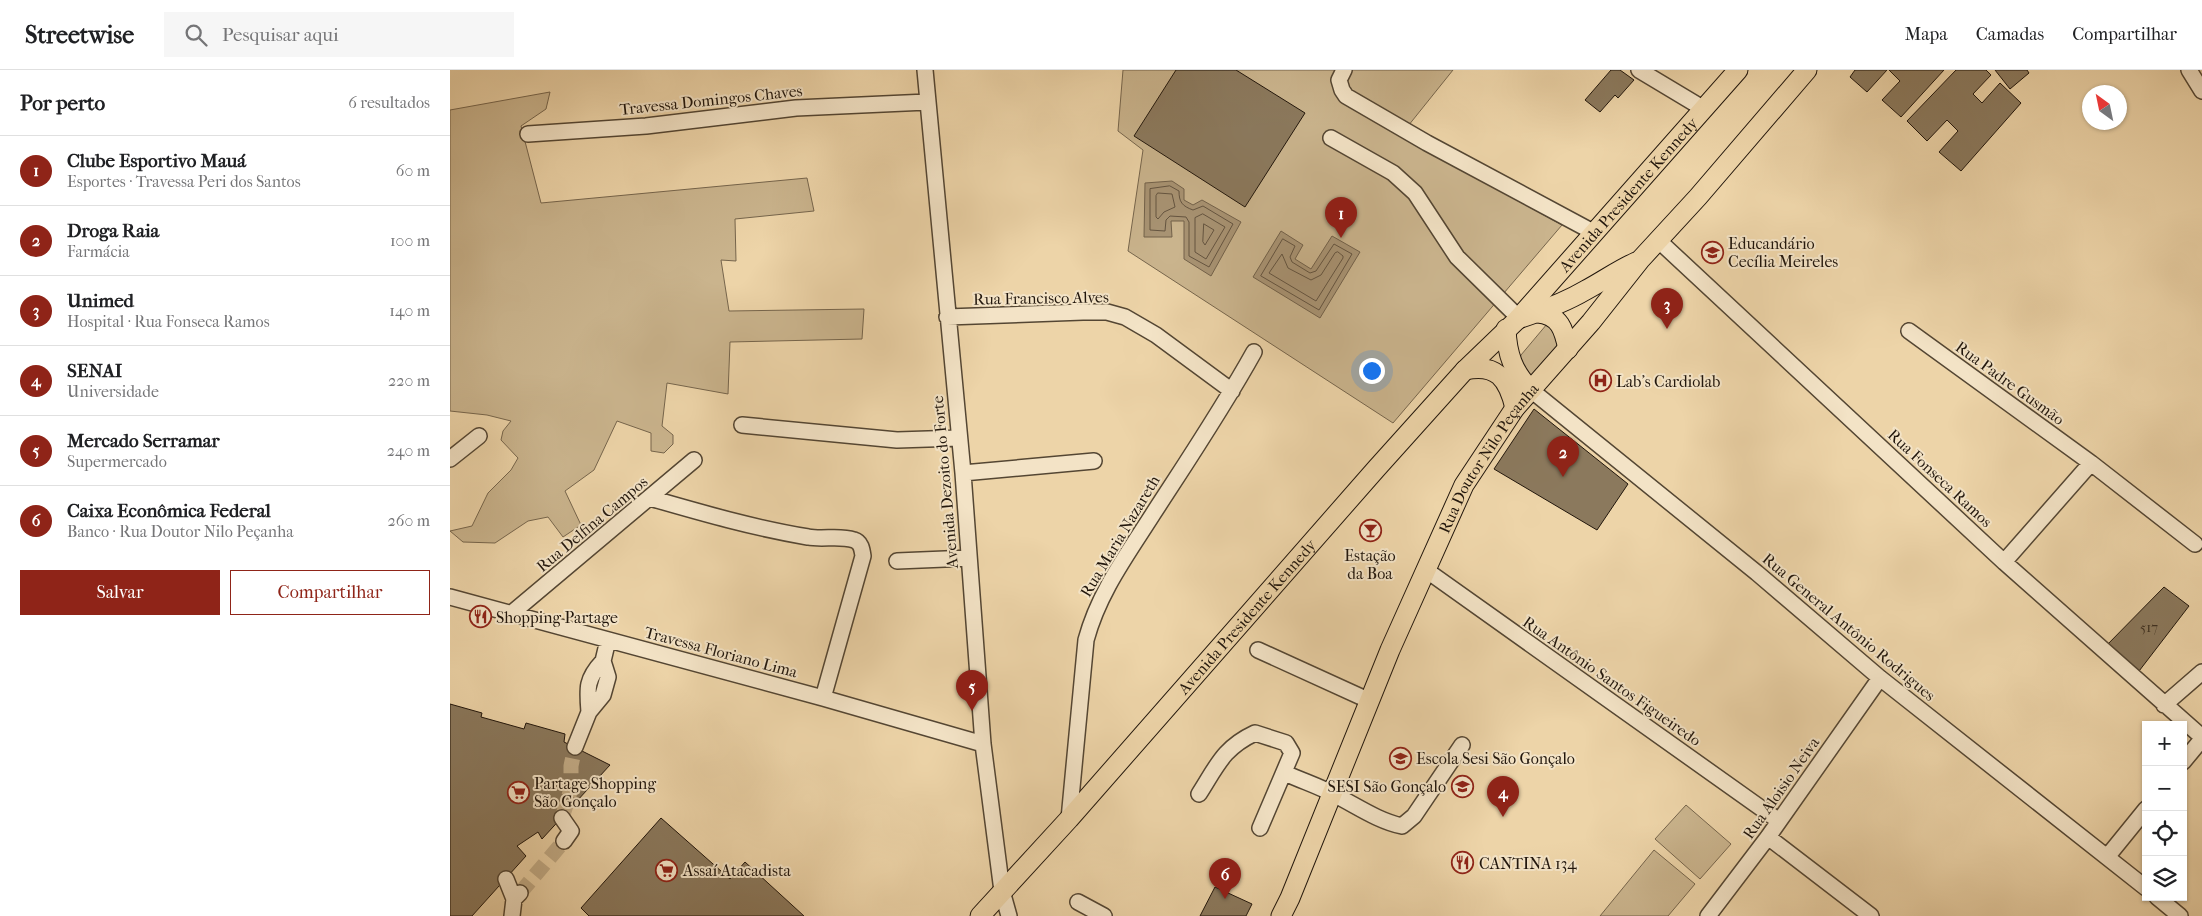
<!DOCTYPE html>
<html lang="pt">
<head>
<meta charset="utf-8">
<style>
	:root { --surface:#fff; --page:#f6f6f6; --text:#202124; --muted:#757577; --line:#e0e0e0; --accent:#8f2418 }
	body { margin:0; font-family:"IM FELL French Canon",serif; background:var(--page); color:var(--text) }
	.controls { position:absolute; right:15px; bottom:15px; display:grid; overflow:hidden; border-radius:0px; box-shadow:0 1px 4px #0004 }
	.controls button { width:45px; height:45px; display:grid; place-items:center; padding:0; border:0; border-bottom:1px solid var(--line); background:var(--surface); color:var(--text); font:25px sans-serif }
	.compass { position:absolute; left:1632px; top:15px; width:45px; height:45px; border-radius:50%; background:var(--surface); box-shadow:0 1px 4px #0004; rotate:327deg }
	.you { position:absolute; left:921px; top:300px; width:18px; height:18px; margin:-12px; border:4px solid #fff; border-radius:50%; background:#1a73e8; box-shadow:0 0 0 8px #1a73e833 }
	.badge { display:grid; place-items:center; width:32px; height:32px; border-radius:50%; background:var(--accent); color:#fff; font-size:16px; font-weight:700 }
	.pin { position:absolute; translate:-50% -41px; filter:drop-shadow(0 1px 2px #0008) }
	.pin::after { content:''; position:absolute; top:26px; width:18px; height:15px; background:inherit; clip-path:polygon(0 0,100% 0,50% 100%) }
	.list { margin:0; padding:0; list-style:none }
	h2 { display:flex; justify-content:space-between; align-items:center; height:65px; margin:0; padding:0 20px; font-size:21px }
	h2 small { font-size:16px; font-weight:400; color:var(--muted) }
	.list li { display:grid; grid-template-columns:32px 1fr auto; gap:15px; align-items:center; box-sizing:border-box; height:70px; padding:0 20px; border-top:1px solid var(--line) }
	.list b { display:block; font-size:19px; white-space:nowrap }
	.list p { margin:0; font-size:16px; white-space:nowrap; color:var(--muted) }
	.list em { font-size:16px; font-style:normal; color:var(--muted) }
	.actions { display:flex; gap:10px; padding:15px 20px }
	.actions a { flex:1; padding:11px 0; border:1px solid var(--accent); border-radius:0px; text-align:center; font-size:18px; color:var(--accent) }
	.actions .main { background:var(--accent); color:#fff }
	.icon { flex:none; width:28px; height:28px; fill:none; stroke:currentColor; stroke-width:2; stroke-linecap:round; stroke-linejoin:round }
	.map { position:relative; flex:none; width:1752px; height:846px; overflow:hidden }
	header { display:flex; align-items:center; gap:30px; box-sizing:border-box; height:70px; padding:0 25px; background:var(--surface); border-bottom:1px solid var(--line) }
	header strong { font-size:24px }
	nav { display:flex; gap:28px; margin-inline-start:auto; font-size:18px }
	.search { width:350px; height:45px; background:var(--page); display:flex; align-items:center; gap:12px; box-sizing:border-box; padding:0 18px; border-radius:0px; color:var(--muted); font-size:19px }
	main { display:flex }
	aside { flex:1; background:var(--surface) }
	.map>svg:first-child { display:block }
</style>
</head>
<body>
<header>
<strong>Streetwise</strong>
<div class="search"><svg class="icon" aria-label="search" viewBox="0 0 24 24"><circle cx="10" cy="10" r="6"/><path d="M15 15l6 6"/></svg>Pesquisar aqui</div>
<nav><a>Mapa</a><a>Camadas</a><a>Compartilhar</a></nav>
</header>
<main>
<aside>
<h2>Por perto<small>6 resultados</small></h2>
<ul class="list">
<li><span class="badge">1</span><div><b>Clube Esportivo Mauá</b><p>Esportes · Travessa Peri dos Santos</p></div><em>60 m</em></li>
<li><span class="badge">2</span><div><b>Droga Raia</b><p>Farmácia</p></div><em>100 m</em></li>
<li><span class="badge">3</span><div><b>Unimed</b><p>Hospital · Rua Fonseca Ramos</p></div><em>140 m</em></li>
<li><span class="badge">4</span><div><b>SENAI</b><p>Universidade</p></div><em>220 m</em></li>
<li><span class="badge">5</span><div><b>Mercado Serramar</b><p>Supermercado</p></div><em>240 m</em></li>
<li><span class="badge">6</span><div><b>Caixa Econômica Federal</b><p>Banco · Rua Doutor Nilo Peçanha</p></div><em>260 m</em></li>
</ul>
<div class="actions"><a class="main">Salvar</a><a>Compartilhar</a></div>
</aside>
<div class="map">
<svg width="1752" height="846" viewBox="0 0 1752 846">
	<rect width="100%" height="100%" fill="#edd4a8"/>
	<filter id="stains"><feTurbulence type="fractalNoise" baseFrequency=".004" numOctaves="4"/><feColorMatrix values="0 0 0 0 .2 0 0 0 0 .09 0 0 0 0 .02 0 0 0 .5 -.17"/></filter>
	<radialGradient id="worn" r=".72"><stop offset=".6" stop-color="#630" stop-opacity="0"/><stop offset="1" stop-color="#630" stop-opacity=".3"/></radialGradient>
	<path fill="#cab48d" stroke="#76654c" d="M673,0H1003L950,66L1112,155L943,353L678,181L693,80L668,61Z
		M100,22L96,39L71,56L91,133L357,108L364,141L285,149L286,191L271,190L279,241L414,239L412,269L280,272L278,324L217,313L212,356L223,365V374L214,383L201,381V363L167,351L144,400L115,421L131,455L113,467L98,447L78,451L45,473L13,472L0,461L22,456L38,423L61,400L68,388L51,370L53,361L61,351L37,345L0,341V40Z
		M1097,254L1104,257L1108,277L1081,307L1068,296L1071,285Z
		M1236,735L1281,774L1250,809L1205,769Z
		M1204,780L1245,814L1218,846H1150Z"/>
	<path fill="#a89373" stroke="#72614a" d="M722,111L734,119V130L743,135L752,130L791,152L761,206L734,189V151H721L722,167H694L695,113Z
		M831,161L853,175L845,189L861,199L882,166L910,182L870,248L803,207Z"/>
	<g fill="none" stroke-linecap="round" stroke-linejoin="round">
		<path stroke="#645440" stroke-width="1" d="M720,116L729,121C729,132 732,136 743,140L753,136L783,154L759,197L739,186V152L736,147L720,146L716,150L715,161L700,160V119Z
			M708,123L722,124L725,137L714,142L708,149L706,147V126Z
			M753,144L775,157L756,189L745,182V148Z
			M754,154L764,160L755,175L753,172Z
			M833,169L845,176L840,187L842,192L860,203L866,201L884,174L902,184L869,240L811,206Z
			M888,182L893,186V188L866,231L819,203L832,184L838,198L861,210L871,205L885,183Z"/>
	</g>
	<path fill="#8b795d" stroke="#21160c" d="M726,0H786L855,43L795,137L684,66Z
		M1161,0H1170L1184,10L1168,28L1165,25L1150,42L1135,30Z
		M1405,0H1437L1417,22L1400,7Z
		M1439,0H1494L1451,47L1432,30L1450,11Z
		M1506,0H1536L1541,5L1523,24L1532,33L1550,13L1571,33L1511,101L1489,82L1508,61L1497,50L1477,71L1457,51Z
		M1545,0H1577L1579,3L1560,19Z
		M1084,339L1178,414L1147,460L1044,399Z
		M1714,517L1739,536L1686,605L1655,577Z
		M0,634L32,643L31,647L74,659L76,653L115,664L114,672L160,695L92,769L88,762L67,776L76,786L22,846H0Z
		M211,748L280,809L295,792L354,846H139L131,838Z
		M765,817L802,834L796,846H750Z"/>
	<g fill="none" stroke-linecap="round" stroke-linejoin="round">
		<path stroke="#c4ae89" stroke-width="15" stroke-dasharray="15 8" stroke-linecap="butt" d="M112,748L121,719V696L125,677
			M70,823L114,771"/>
		<defs>
			<path id="minor" d="M475,0L513,403L533,674L552,821L559,846
				M894,0L889,10L892,20L896,26L977,73L1143,162
				M1189,0L1254,39
				M1739,0L1752,21
				M78,64L196,56L346,38L477,32
				M881,68L943,103L965,123L1007,187L1069,248
				M1208,170L1554,492L1752,667
				M497,247L633,242H657L675,247L706,265L782,321
				M1459,261L1641,393L1745,474
				M1081,320L1307,503L1430,608L1696,818
				M292,355L447,370L509,368
				M0,389L29,366
				M513,403L644,391
				M200,428C252,443 304,458 358,467C373,470 389,465 404,470C411,472 412,479 413,486L373,628
				M447,491L519,488
				M1554,492L1641,393
				M976,500L1329,751
				M0,527L373,628L533,674
				M62,543L244,390
				M808,580L920,631
				M1714,635L1752,602
				M139,642C137,618 136,609 153,591
				M125,677L139,642L153,625L158,607L153,591L158,570
				M1733,692L1752,669
				M835,703C852,711 869,716 885,725C907,736 928,751 952,756L964,746L1012,675
				M749,724C767,696 773,678 805,663L836,673L842,683L810,758
				M112,748L121,761L114,771
				M619,749L636,570C649,522 677,485 703,444C738,390 773,338 804,282
				M1318,767L1421,846
				M1657,787L1696,739
				M56,809L64,829
				M1707,827L1730,846
				M628,832L654,846
				M62,846L64,829L70,823
				M1258,846L1318,767L1430,608"/>
			<g id="major">
				<path d="M1088,243C1110,245 1114,260 1118,279"/>
				<path d="M1068,249C1092,241 1114,233 1136,220C1153,211 1168,200 1186,192"/>
				<path d="M1056,259C1057,284 1063,302 1081,320"/>
				<path d="M1015,300C1047,293 1058,309 1065,338"/>
				<path id="s1" d="M530,846L619,749L926,399L1015,300L1067,250L1288,0"/>
				<path id="s2" d="M831,846L840,828L940,580L1014,415L1065,338L1141,252L1190,190L1248,127L1357,0"/>
			</g>
		</defs>
		<use href="#minor" stroke="#544633" stroke-width="18"/>
		<use href="#major" stroke="#21160c" stroke-width="21"/>
		<use href="#minor" stroke="#f3e3c6" stroke-width="15"/>
		<use href="#major" stroke="#edd4a8" stroke-width="19"/>
	</g>
	<defs>
		<symbol id="university-ring" viewBox="-11 -11 22 22"><circle r="9.5" fill="#f3e3c6" stroke="#8f2418" stroke-width="1.5"/><path d="M0-5L7-2L0 1L-7-2ZM-4 1L0 2.5L4 1V4Q0 6-4 4Z" fill="#8f2418"/></symbol>
		<symbol id="hospital-ring" viewBox="-11 -11 22 22"><circle r="9.5" fill="#f3e3c6" stroke="#8f2418" stroke-width="1.5"/><path d="M-5-5h3v3.5h4V-5h3V5h-3V1.5h-4V5h-3Z" fill="#8f2418"/></symbol>
		<symbol id="bar-ring" viewBox="-11 -11 22 22"><circle r="9.5" fill="#f3e3c6" stroke="#8f2418" stroke-width="1.5"/><path d="M-6-5H6L.8 .8V4.5H3.5V6h-7V4.5H-.8V.8Z" fill="#8f2418"/></symbol>
		<symbol id="restaurant-ring" viewBox="-11 -11 22 22"><circle r="9.5" fill="#f3e3c6" stroke="#8f2418" stroke-width="1.5"/><path d="M-5-6h1v4h1v-4h1v4h1v-4h1v5L-1.5 .5V6h-2V.5L-5-1ZM5-6V6H3V1.5H1.5Q1.5-4 5-6Z" fill="#8f2418"/></symbol>
		<symbol id="school-ring" viewBox="-11 -11 22 22"><circle r="9.5" fill="#f3e3c6" stroke="#8f2418" stroke-width="1.5"/><path d="M0-5L7-2L0 1L-7-2ZM-4 1L0 2.5L4 1V4Q0 6-4 4Z" fill="#8f2418"/></symbol>
		<symbol id="supermarket-ring" viewBox="-11 -11 22 22"><circle r="9.5" fill="#f3e3c6" stroke="#8f2418" stroke-width="1.5"/><path d="M-6-5.5h2.5l.6 2H6L4.5 2H-2.5L-4.4-4H-6ZM-1.5 3.2a1.3 1.3 0 1 0 .1 0ZM3 3.2a1.3 1.3 0 1 0 .1 0Z" fill="#8f2418"/></symbol>
	</defs>
	<g fill-rule="evenodd">
		<use href="#university-ring" x="1250" y="170" width="25" height="25"/>
		<use href="#hospital-ring" x="1138" y="298" width="25" height="25"/>
		<use href="#bar-ring" x="908" y="448" width="25" height="25"/>
		<use href="#restaurant-ring" x="18" y="534" width="25" height="25"/>
		<use href="#school-ring" x="938" y="676" width="25" height="25"/>
		<use href="#school-ring" x="1000" y="704" width="25" height="25"/>
		<use href="#supermarket-ring" x="56" y="710" width="25" height="25"/>
		<use href="#restaurant-ring" x="1000" y="780" width="25" height="25"/>
		<use href="#supermarket-ring" x="204" y="788" width="25" height="25"/>
	</g>
	<g text-anchor="middle" dominant-baseline="central" stroke-width="4" stroke-linejoin="round" paint-order="stroke">
		<g font-size="14" fill="#3c2f20">
			<text x="1699" y="557">517</text>
		</g>
		<g font-size="16" fill="#21160c" stroke="#f3e3c6">
			<text transform="translate(261 30) rotate(-6)">Travessa Domingos Chaves</text>
			<text stroke="none"><textPath href="#s1" startOffset="970">Avenida Presidente Kennedy</textPath></text>
			<text transform="translate(591 228) rotate(-1)">Rua Francisco Alves</text>
			<text transform="translate(1560 313) rotate(36)">Rua Padre Gusmão</text>
			<text stroke="none"><textPath href="#s2" startOffset="504">Rua Doutor Nilo Peçanha</textPath></text>
			<text transform="translate(1490 408) rotate(43)">Rua Fonseca Ramos</text>
			<text transform="translate(495 412) rotate(-95)">Avenida Dezoito do Forte</text>
			<text transform="translate(142 454) rotate(-40)">Rua Delfina Campos</text>
			<text transform="translate(670 466) rotate(-59)">Rua Maria Nazareth</text>
			<text stroke="none"><textPath href="#s1" startOffset="401">Avenida Presidente Kennedy</textPath></text>
			<text transform="translate(1399 557) rotate(40)">Rua General Antônio Rodrigues</text>
			<text transform="translate(271 582) rotate(15)">Travessa Floriano Lima</text>
			<text transform="translate(1162 611) rotate(35)">Rua Antônio Santos Figueiredo</text>
			<text transform="translate(1331 718) rotate(-55)">Rua Aloisio Neiva</text>
		</g>
		<g font-size="16" fill="#21160c" stroke="#f3e3c6" text-anchor="start">
			<text x="1278" y="173">Educandário<tspan x="1278" dy="18">Cecília Meireles</tspan></text>
			<text x="1166" y="311">Lab's Cardiolab</text>
			<text x="920" y="485" text-anchor="middle">Estação<tspan x="920" dy="18">da Boa</tspan></text>
			<text x="46" y="547">Shopping Partage</text>
			<text x="966" y="688">Escola Sesi São Gonçalo</text>
			<text x="84" y="713">Partage Shopping<tspan x="84" dy="18">São Gonçalo</tspan></text>
			<text x="996" y="716" text-anchor="end">SESI São Gonçalo</text>
			<text x="1029" y="793">CANTINA 134</text>
			<text x="233" y="800">Assaí Atacadista</text>
		</g>
	</g>
	<rect width="100%" height="100%" filter="url(#stains)"/>
	<rect width="100%" height="100%" fill="url(#worn)"/>
</svg>
<div class="controls">
<button>+</button>
<button>−</button>
<button><svg class="icon" aria-label="locate" viewBox="0 0 24 24"><circle cx="12" cy="12" r="6"/><path d="M12 2v4M12 18v4M2 12h4M18 12h4"/></svg></button>
<button><svg class="icon" aria-label="layers" viewBox="0 0 24 24"><path d="M12 4l9 5-9 5-9-5zM3 14l9 5 9-5"/></svg></button>
</div>
<svg class="compass" viewBox="-18 -18 36 36"><path d="M0-13l5 13h-10z" fill="#e53935"/><path d="M0 13l5-13h-10z" fill="#757577"/></svg>
<div class="you"></div>
<div class="pin badge" style="left:891px;top:168px">1</div>
<div class="pin badge" style="left:1113px;top:407px">2</div>
<div class="pin badge" style="left:1217px;top:259px">3</div>
<div class="pin badge" style="left:1053px;top:747px">4</div>
<div class="pin badge" style="left:522px;top:641px">5</div>
<div class="pin badge" style="left:775px;top:829px">6</div>
</div>
</main>
</body>
</html>
